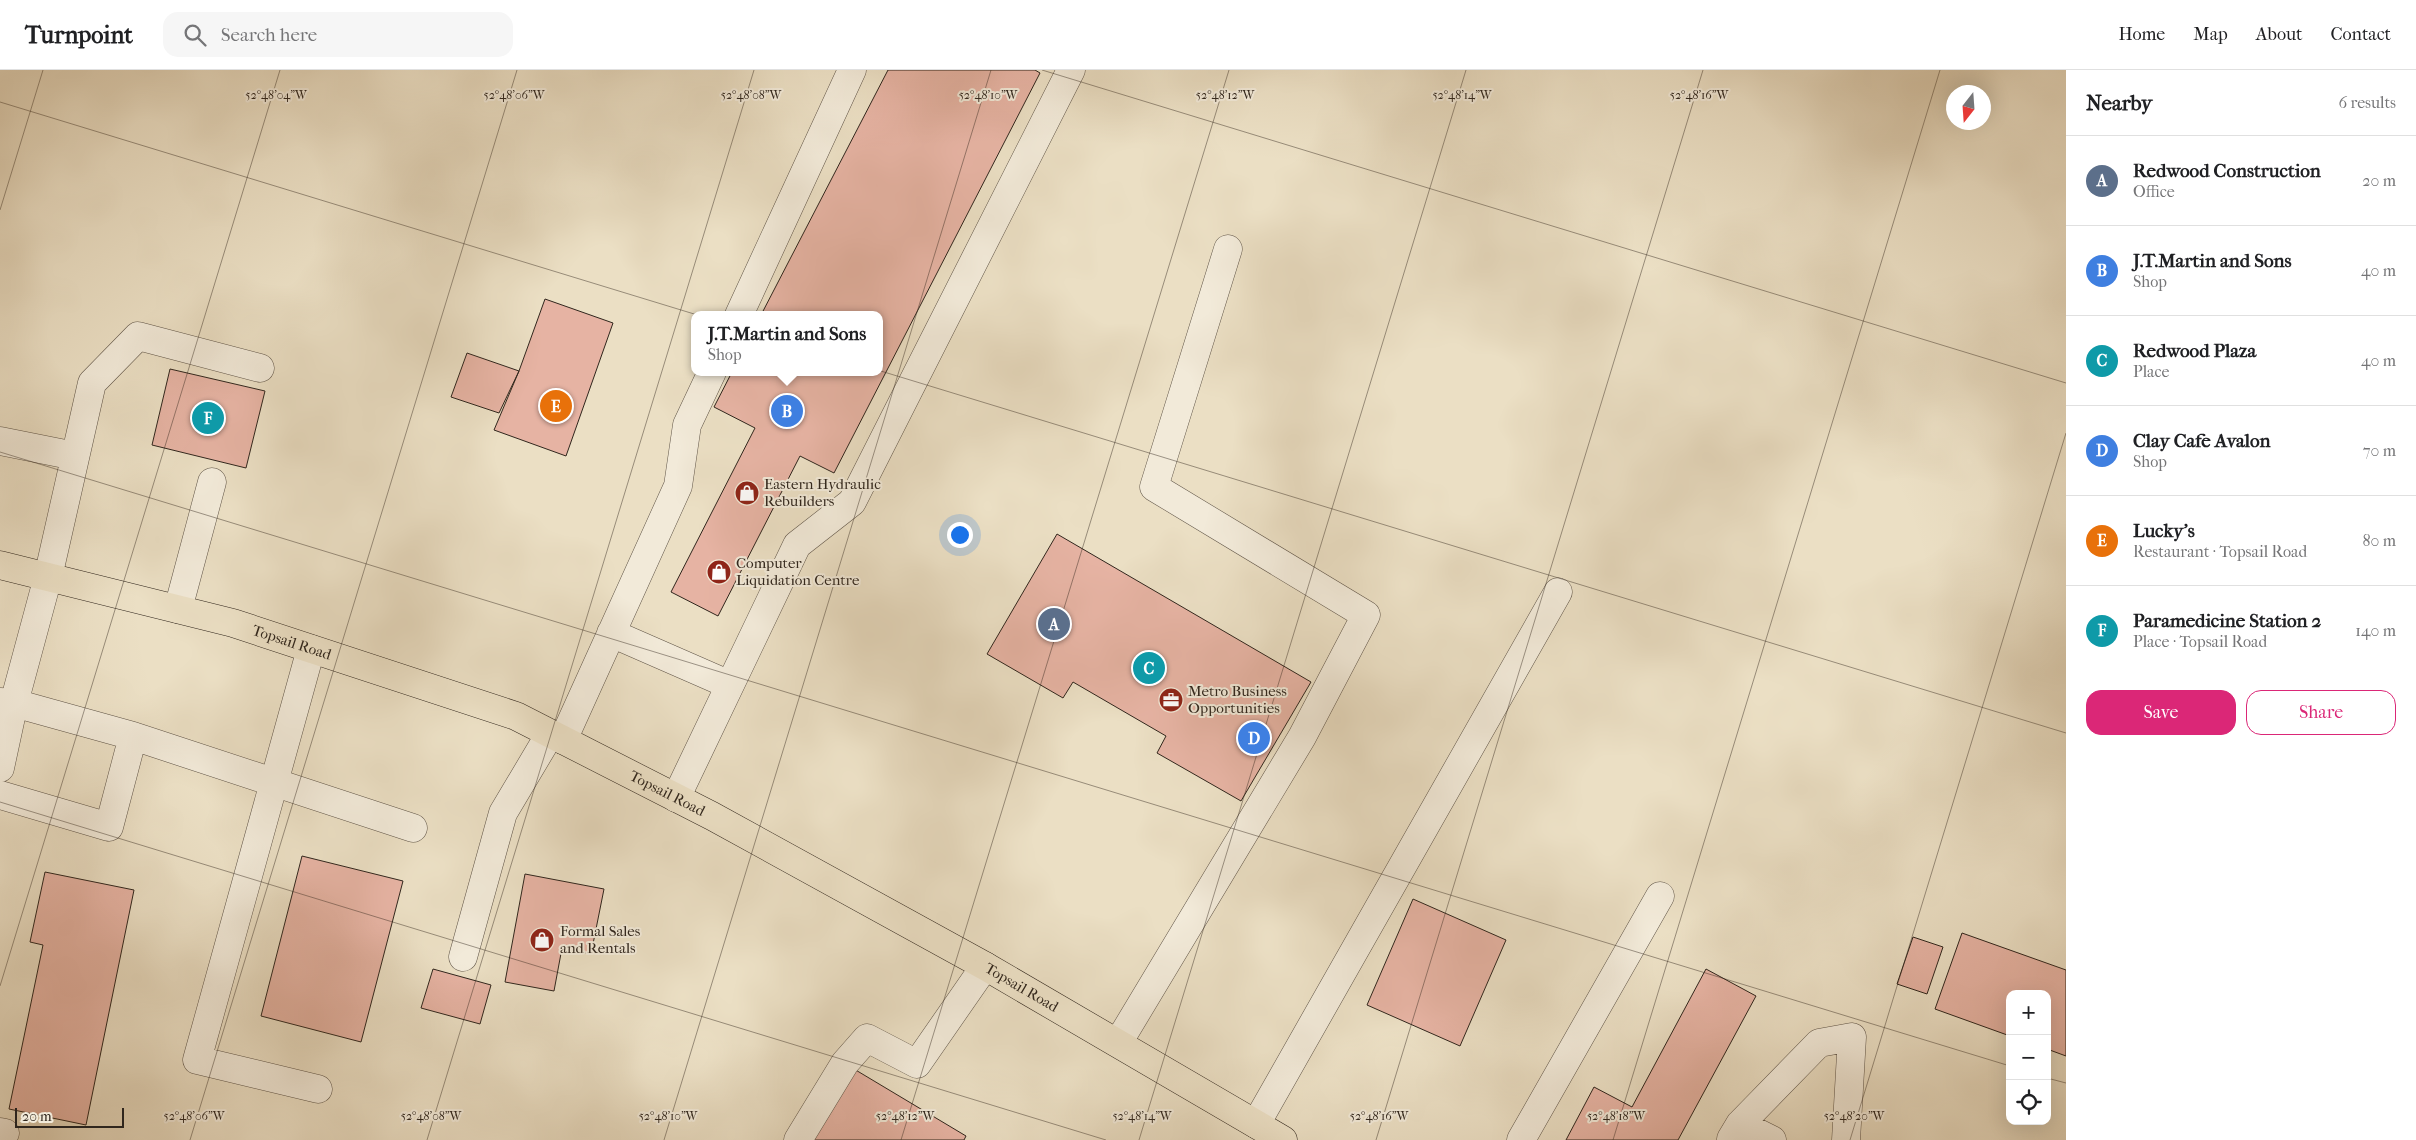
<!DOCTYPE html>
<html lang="en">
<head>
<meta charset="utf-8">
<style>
	:root { --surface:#fff; --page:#f6f6f6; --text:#202124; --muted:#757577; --line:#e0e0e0; --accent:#db2777 }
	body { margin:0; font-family:"IM FELL French Canon",serif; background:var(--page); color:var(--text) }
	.controls { position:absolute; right:15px; bottom:15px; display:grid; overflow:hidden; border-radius:10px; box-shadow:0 5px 20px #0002 }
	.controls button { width:45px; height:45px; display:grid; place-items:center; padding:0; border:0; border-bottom:1px solid var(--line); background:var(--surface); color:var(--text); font:25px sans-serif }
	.compass { position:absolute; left:1946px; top:15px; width:45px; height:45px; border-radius:50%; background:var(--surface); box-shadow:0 5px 20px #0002; rotate:197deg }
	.scale { position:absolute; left:15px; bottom:12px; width:109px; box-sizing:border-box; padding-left:5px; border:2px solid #30261d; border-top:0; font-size:14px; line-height:18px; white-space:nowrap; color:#30261d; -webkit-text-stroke:4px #f2ead9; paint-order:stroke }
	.you { position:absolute; left:959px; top:464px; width:18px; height:18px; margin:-12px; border:4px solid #fff; border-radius:50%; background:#1a73e8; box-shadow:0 0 0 8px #1a73e833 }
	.badge { display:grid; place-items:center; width:32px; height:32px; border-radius:50%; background:var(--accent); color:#fff; font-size:16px; font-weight:700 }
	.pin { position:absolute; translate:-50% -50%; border:2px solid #fff; box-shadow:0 1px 5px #0006 }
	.popup { position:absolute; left:691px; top:241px; width:192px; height:65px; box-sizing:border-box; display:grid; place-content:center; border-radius:10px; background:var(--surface); filter:drop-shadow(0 1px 4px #0005); font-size:16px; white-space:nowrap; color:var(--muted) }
	.popup b { font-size:19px; color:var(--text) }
	.popup::after { content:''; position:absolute; left:50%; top:100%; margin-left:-10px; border:10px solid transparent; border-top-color:var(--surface) }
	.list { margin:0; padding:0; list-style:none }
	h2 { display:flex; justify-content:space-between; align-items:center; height:65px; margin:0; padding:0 20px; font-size:21px }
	h2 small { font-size:16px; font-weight:400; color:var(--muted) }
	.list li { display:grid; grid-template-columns:32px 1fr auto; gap:15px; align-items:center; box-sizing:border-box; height:90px; padding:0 20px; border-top:1px solid var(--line) }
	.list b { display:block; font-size:19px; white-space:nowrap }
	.list p { margin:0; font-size:16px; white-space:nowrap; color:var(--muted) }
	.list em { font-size:16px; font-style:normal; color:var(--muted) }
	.actions { display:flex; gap:10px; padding:15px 20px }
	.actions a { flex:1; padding:11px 0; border:1px solid var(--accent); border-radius:15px; text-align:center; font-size:18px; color:var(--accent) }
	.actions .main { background:var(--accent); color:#fff }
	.icon { flex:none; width:28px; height:28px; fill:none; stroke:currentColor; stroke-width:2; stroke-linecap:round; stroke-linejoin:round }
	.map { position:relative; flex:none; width:2066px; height:1070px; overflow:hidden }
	header { display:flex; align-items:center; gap:30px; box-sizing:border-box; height:70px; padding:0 25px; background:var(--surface); border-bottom:1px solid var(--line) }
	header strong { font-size:24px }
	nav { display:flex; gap:28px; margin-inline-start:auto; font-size:18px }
	.search { width:350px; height:45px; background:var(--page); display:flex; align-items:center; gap:12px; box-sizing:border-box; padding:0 18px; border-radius:15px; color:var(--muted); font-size:19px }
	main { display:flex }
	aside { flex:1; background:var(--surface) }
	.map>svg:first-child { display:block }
</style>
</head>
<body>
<header>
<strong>Turnpoint</strong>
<div class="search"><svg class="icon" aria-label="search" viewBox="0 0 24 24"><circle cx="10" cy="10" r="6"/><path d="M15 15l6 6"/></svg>Search here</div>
<nav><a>Home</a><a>Map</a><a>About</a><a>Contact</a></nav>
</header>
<main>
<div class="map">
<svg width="2066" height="1070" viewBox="0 0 2066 1070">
	<rect width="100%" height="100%" fill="#ebdfc4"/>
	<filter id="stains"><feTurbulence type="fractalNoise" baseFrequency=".004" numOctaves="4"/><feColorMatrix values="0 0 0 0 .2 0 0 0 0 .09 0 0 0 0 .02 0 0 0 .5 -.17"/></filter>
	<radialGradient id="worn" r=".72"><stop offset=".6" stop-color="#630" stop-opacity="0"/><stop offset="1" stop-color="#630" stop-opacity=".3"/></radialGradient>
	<path fill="#e6b3a3" stroke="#30261d" d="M888,0H1035L1040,3L834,403L800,386L718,546L671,522L755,358L714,337L732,302H880V245H761Z
		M545,229L613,253L566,386L494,360L519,301Z
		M467,283L519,301L499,343L451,327Z
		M170,299L265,321L246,398L152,375Z
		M1057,464L1311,612L1241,731L1157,683L1166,666L1073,612L1063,628L987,584Z
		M302,786L403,811L361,972L261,946Z
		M45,802L134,820L86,1055L9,1039L43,875L30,872Z
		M525,804L604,819L591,884L562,878L554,921L505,912Z
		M1413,829L1506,870L1460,976L1367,935Z
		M1962,863L2066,900V986L2047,979V924H2010V966L1935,939Z
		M1913,867L1943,877L1927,924L1897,914Z
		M433,899L491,915L480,954L421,938Z
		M1706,899L1756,926L1678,1070H1566L1594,1017L1632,1037Z
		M854,999L966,1066L964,1070H811Z"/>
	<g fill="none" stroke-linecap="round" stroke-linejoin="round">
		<defs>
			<path id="minor" d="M739,245L852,0
				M0,371L75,386
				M178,539L212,412
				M611,563L730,615
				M311,579L197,990L318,1019
				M0,632L14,633L48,507L92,313L138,266L260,298
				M133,666L413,758
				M563,670L678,416L687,355L712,302
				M0,698L14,633L133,666L109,757L0,725
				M676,728L797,475L852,432L1071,0
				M463,887L503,743L550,664
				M1118,973L1302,667L1366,545L1154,417L1228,179
				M1256,1054L1558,522
				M1740,1054L1819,973L1852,967L1846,1070
				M0,1062L5,1063
				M1731,1069L1740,1054L1772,1070
				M798,1070L845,993L867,968L917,994L985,896
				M1521,1070L1660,826"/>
			<g id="major">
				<path id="s1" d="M0,495L233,553L516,646L712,746L985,896L1283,1070"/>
			</g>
		</defs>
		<use href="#minor" stroke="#5f5447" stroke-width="29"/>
		<use href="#major" stroke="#30261d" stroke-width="29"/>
		<use href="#minor" stroke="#f2ead9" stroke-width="28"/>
		<use href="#major" stroke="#ebdfc4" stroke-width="28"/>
	</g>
	<path fill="none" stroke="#30261d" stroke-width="1" stroke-opacity="0.45" d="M1042,0L2066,313M0,32L2066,663M0,140L43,0M0,382L2010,996M0,732L1106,1070M0,916L280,0M2047,1008L2066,1013M190,1070L517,0M427,1070L754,0M664,1070L991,0M901,1070L1229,0M1139,1070L1466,0M1376,1070L1703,0M1613,1070L1940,0M1850,1070L2066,363"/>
	<defs>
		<symbol id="shop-disc" viewBox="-11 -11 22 22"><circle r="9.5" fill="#8f2418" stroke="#f2ead9"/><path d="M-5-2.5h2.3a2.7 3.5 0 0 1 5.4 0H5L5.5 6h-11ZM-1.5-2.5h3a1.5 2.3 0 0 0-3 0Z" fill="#fff"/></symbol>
		<symbol id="office-disc" viewBox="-11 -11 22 22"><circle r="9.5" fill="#8f2418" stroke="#f2ead9"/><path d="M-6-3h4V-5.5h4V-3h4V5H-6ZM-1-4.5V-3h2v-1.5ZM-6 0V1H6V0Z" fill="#fff"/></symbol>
	</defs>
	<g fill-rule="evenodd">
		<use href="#shop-disc" x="733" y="409" width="28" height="28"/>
		<use href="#shop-disc" x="705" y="488" width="28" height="28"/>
		<use href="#office-disc" x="1157" y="616" width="28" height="28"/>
		<use href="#shop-disc" x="528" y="856" width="28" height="28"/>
	</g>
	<g text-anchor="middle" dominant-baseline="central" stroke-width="4" stroke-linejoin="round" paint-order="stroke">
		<g font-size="15" fill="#30261d" stroke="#f2ead9" text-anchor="start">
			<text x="764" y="414">Eastern Hydraulic<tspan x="764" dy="17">Rebuilders</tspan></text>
			<text x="736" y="493">Computer<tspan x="736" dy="17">Liquidation Centre</tspan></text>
			<text x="1188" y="621">Metro Business<tspan x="1188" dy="17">Opportunities</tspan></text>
			<text x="560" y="861">Formal Sales<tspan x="560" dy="17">and Rentals</tspan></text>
		</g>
		<g font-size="15" fill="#30261d" stroke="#f2ead9">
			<text stroke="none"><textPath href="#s1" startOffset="302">Topsail Road</textPath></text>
			<text stroke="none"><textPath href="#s1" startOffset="708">Topsail Road</textPath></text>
			<text stroke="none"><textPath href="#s1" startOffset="1112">Topsail Road</textPath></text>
		</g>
	</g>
	<g font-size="12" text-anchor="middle" fill="#30261d" stroke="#f2ead9" stroke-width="4" stroke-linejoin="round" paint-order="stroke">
		<text x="276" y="29">52°48'04"W</text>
		<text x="514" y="29">52°48'06"W</text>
		<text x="751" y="29">52°48'08"W</text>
		<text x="988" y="29">52°48'10"W</text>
		<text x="1225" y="29">52°48'12"W</text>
		<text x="1462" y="29">52°48'14"W</text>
		<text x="1699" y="29">52°48'16"W</text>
		<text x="194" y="1050">52°48'06"W</text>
		<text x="431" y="1050">52°48'08"W</text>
		<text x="668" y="1050">52°48'10"W</text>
		<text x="905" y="1050">52°48'12"W</text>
		<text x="1142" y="1050">52°48'14"W</text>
		<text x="1379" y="1050">52°48'16"W</text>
		<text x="1616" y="1050">52°48'18"W</text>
		<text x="1854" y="1050">52°48'20"W</text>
	</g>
	<rect width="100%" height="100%" filter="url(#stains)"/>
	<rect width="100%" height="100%" fill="url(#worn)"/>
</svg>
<div class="controls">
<button>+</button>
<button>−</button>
<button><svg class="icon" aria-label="locate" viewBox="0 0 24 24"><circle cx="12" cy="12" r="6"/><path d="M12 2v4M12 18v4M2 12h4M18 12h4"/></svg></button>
</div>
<svg class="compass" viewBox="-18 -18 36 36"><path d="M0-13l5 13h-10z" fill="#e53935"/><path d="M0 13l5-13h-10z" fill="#757577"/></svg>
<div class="scale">20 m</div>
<div class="you"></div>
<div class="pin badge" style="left:1054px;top:554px;background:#5c6f8a">A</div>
<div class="pin badge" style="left:787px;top:341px;background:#3f7fe0">B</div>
<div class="popup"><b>J.T.Martin and Sons</b>Shop</div>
<div class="pin badge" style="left:1149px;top:598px;background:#0f9aa8">C</div>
<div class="pin badge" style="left:1254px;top:668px;background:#3f7fe0">D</div>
<div class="pin badge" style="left:556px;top:336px;background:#e8710a">E</div>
<div class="pin badge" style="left:208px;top:348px;background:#0f9aa8">F</div>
</div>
<aside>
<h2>Nearby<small>6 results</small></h2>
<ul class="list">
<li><span class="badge" style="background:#5c6f8a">A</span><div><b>Redwood Construction</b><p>Office</p></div><em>20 m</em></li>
<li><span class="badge" style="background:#3f7fe0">B</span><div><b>J.T.Martin and Sons</b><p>Shop</p></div><em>40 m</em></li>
<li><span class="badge" style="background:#0f9aa8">C</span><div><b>Redwood Plaza</b><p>Place</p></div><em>40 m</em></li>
<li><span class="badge" style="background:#3f7fe0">D</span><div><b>Clay Cafe Avalon</b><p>Shop</p></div><em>70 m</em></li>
<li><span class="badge" style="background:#e8710a">E</span><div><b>Lucky's</b><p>Restaurant · Topsail Road</p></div><em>80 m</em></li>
<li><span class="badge" style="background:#0f9aa8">F</span><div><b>Paramedicine Station 2</b><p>Place · Topsail Road</p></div><em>140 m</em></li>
</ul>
<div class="actions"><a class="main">Save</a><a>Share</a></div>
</aside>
</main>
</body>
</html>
